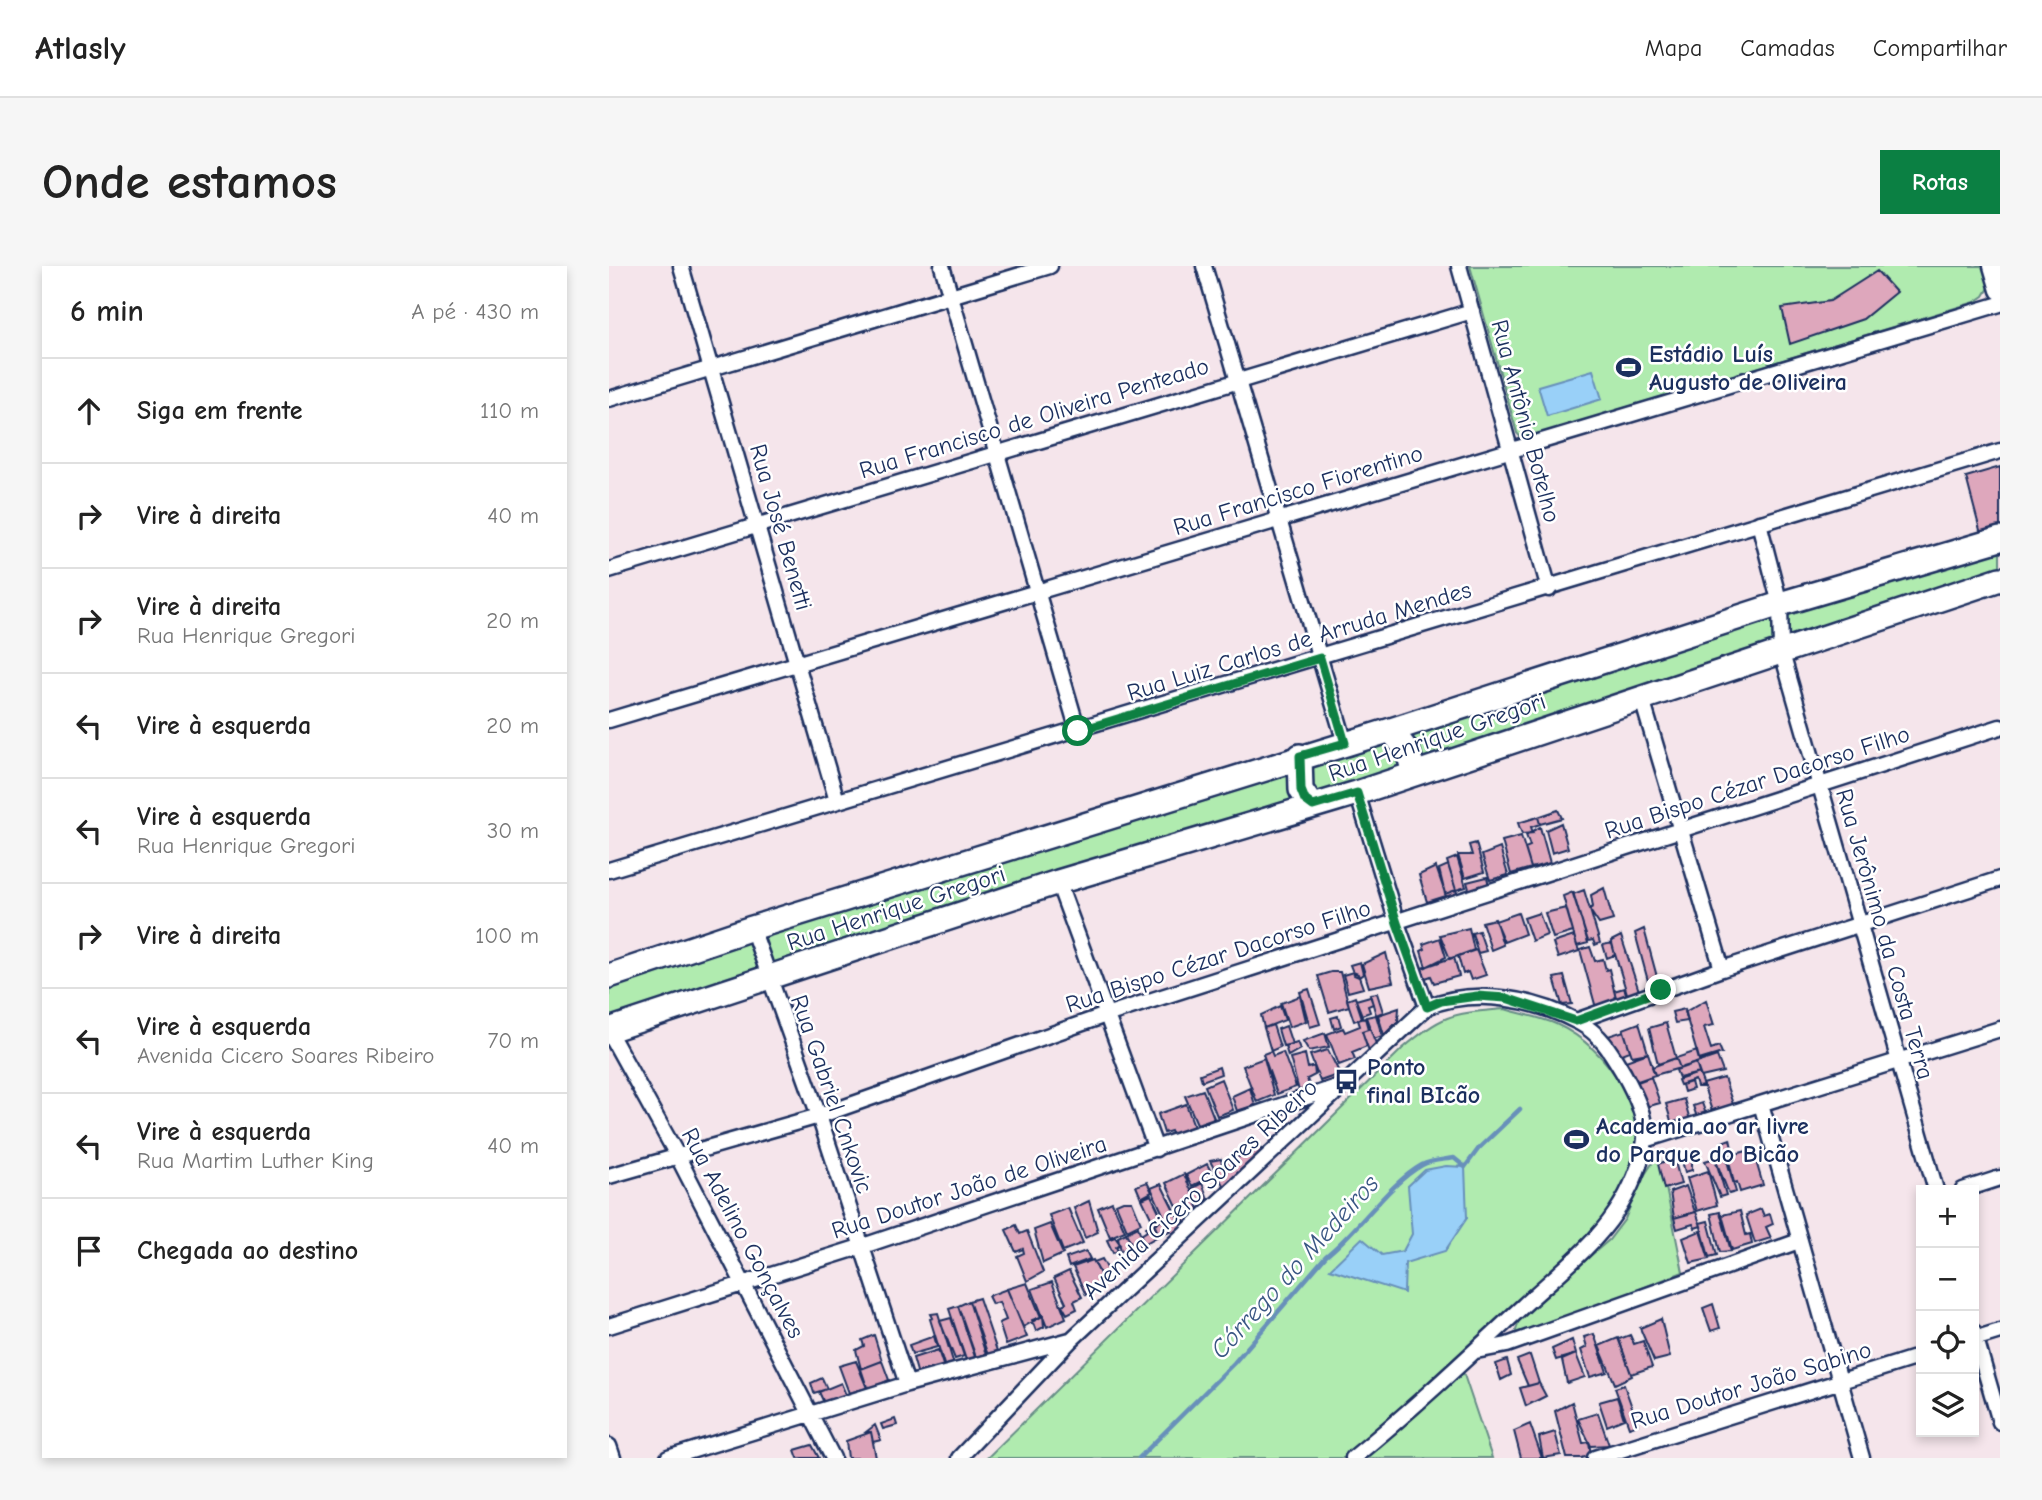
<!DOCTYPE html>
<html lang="pt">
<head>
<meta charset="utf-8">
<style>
	:root { --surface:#fff; --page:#f6f6f6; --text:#222; --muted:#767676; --line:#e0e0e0; --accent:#0b8043 }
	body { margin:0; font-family:"Comic Neue",sans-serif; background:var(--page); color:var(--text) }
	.controls { position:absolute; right:21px; bottom:21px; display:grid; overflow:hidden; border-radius:0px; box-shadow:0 4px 10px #0003 }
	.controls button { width:63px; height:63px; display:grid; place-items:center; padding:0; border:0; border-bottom:2px solid var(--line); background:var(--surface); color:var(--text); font:35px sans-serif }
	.stop { position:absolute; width:21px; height:21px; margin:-16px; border:5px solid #0b8043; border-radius:50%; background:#fff }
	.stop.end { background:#0b8043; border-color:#fff; box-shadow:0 2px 7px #0008 }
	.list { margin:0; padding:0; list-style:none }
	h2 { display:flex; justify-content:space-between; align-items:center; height:91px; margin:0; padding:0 28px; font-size:30px }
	h2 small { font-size:23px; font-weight:400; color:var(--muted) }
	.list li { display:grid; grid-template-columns:46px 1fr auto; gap:21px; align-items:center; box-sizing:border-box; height:105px; padding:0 28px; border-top:2px solid var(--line) }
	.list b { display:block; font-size:26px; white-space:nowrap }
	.list p { margin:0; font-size:23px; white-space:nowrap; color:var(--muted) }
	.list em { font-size:23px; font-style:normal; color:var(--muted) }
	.icon { flex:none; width:38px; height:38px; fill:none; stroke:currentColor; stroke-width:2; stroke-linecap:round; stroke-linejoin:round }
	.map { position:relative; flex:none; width:1391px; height:1192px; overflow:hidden; border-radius:0px }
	header { display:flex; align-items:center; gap:42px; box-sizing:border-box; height:98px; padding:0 35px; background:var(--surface); border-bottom:2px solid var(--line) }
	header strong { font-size:33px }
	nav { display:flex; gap:38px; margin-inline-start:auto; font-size:24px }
	.intro { display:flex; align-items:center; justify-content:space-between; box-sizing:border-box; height:168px; padding:0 42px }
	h1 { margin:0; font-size:49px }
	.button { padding:18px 32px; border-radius:0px; background:var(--accent); color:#fff; font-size:24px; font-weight:700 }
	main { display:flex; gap:42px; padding:0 42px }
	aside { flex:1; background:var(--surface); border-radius:0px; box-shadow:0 4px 10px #0003 }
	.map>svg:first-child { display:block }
</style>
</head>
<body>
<header>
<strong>Atlasly</strong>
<nav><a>Mapa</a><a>Camadas</a><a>Compartilhar</a></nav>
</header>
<div class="intro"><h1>Onde estamos</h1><a class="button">Rotas</a></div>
<main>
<aside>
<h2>6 min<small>A pé · 430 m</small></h2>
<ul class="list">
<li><svg class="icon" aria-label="ahead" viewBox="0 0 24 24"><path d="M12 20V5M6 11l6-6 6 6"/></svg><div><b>Siga em frente</b></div><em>110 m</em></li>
<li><svg class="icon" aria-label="right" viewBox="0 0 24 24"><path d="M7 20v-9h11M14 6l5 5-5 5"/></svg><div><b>Vire à direita</b></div><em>40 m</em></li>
<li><svg class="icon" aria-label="right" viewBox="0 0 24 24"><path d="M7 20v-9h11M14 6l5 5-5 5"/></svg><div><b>Vire à direita</b><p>Rua Henrique Gregori</p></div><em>20 m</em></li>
<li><svg class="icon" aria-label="left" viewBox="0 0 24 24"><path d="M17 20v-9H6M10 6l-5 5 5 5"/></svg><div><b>Vire à esquerda</b></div><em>20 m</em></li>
<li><svg class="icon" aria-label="left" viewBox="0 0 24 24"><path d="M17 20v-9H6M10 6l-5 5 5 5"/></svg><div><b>Vire à esquerda</b><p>Rua Henrique Gregori</p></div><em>30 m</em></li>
<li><svg class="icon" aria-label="right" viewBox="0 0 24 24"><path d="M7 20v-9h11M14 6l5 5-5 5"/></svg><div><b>Vire à direita</b></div><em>100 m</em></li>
<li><svg class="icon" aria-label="left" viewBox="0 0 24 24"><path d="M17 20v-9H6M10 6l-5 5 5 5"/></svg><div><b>Vire à esquerda</b><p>Avenida Cicero Soares Ribeiro</p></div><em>70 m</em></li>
<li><svg class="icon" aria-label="left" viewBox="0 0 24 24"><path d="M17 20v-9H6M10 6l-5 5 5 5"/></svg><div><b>Vire à esquerda</b><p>Rua Martim Luther King</p></div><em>40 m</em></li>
<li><svg class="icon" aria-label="arrive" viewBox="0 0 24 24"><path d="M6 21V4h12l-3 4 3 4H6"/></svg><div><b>Chegada ao destino</b></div></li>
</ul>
</aside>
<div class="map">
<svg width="1391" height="1192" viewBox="0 0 1391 1192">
	<rect width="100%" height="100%" fill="#f5e5eb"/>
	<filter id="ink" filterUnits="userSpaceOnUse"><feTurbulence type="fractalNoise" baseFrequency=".0143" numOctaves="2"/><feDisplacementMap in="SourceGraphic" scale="14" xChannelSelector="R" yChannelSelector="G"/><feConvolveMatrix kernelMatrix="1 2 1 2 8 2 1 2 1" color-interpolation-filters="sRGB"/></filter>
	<g filter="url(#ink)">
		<path fill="#b0ebaf" stroke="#668d86" stroke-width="2" d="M861,0H1375L1381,20L1375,30L1366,36L913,173L908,167Z
			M1391,280V321L0,756V719Z
			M896,743C912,748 931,751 947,758C1000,782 1042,847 1023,906C1003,966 931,1019 885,1059C839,1101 793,1142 746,1184L735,1192H378L793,783C836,747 841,748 896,743Z
			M1050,887L1074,1006L905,1072L911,1050L1000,974L1016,953L1031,916Z
			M853,1103L883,1192H754Z"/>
		<path fill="#99d0f8" stroke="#6790ba" stroke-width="2" d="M984,104L993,133L938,150L929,120Z
			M837,900L856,901L858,952L836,985L796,997L795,1027L721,1003L753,972L773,989L794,985L803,968L799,920L816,904Z"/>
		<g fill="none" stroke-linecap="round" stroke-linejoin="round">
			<path stroke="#6790ba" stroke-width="4.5" d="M530,1192L625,1097L717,990C749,965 779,918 813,899C822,894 834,894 845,892L856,901L870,882L911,843"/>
		</g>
		<path fill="#dea7bc" stroke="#1b2f5e" stroke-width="2" d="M1268,5L1287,26L1254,53L1181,78L1173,42L1221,35Z
			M1391,201V261L1372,268L1357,211Z
			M949,544L953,552L931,558L929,551Z
			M929,551L931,558L922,561L924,567L913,568L909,557Z
			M952,557L959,582L943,587L937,564Z
			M931,561L941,597L922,602L916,582L921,580L917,569Z
			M912,570L922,602L902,608L893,575Z
			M867,577L875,606L856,612L849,589H863L860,579Z
			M891,582L899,609L881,614L873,589Z
			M848,591L857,621L847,624L838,595Z
			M839,599L847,624L836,628L830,603Z
			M827,601L837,630L818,636L810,609Z
			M878,611L881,624L862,630L858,616Z
			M995,622L1004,654L990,658L980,643L984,641L982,629Z
			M847,624L851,634L841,638L836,628Z
			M975,624L991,677L986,679L984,674L979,675L964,628Z
			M964,626L979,677L968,680L954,630Z
			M957,642L964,666L944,672L936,647Z
			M909,647L916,668L895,676L886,655Z
			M930,647L938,669L923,675L915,652Z
			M886,653L894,679L882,684L873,656Z
			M860,662L865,684L841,693L831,669Z
			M1035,663L1051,722L1042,726L1026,667Z
			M870,665L877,685L869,687L863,667Z
			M965,670L970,685L949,692L944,677Z
			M1012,670L1031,728L1020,734L1002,675Z
			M831,672L837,691L817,701L812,685L816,683L814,678Z
			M1003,677L1006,689L998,692L994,679Z
			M981,681L986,695L994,693L997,704L1000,703L1008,737L987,742L971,684Z
			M867,684L877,709L862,714L859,706L854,708L849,690Z
			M777,687L784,716L760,721L753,698Z
			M845,691L850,710L825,717L822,710L814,713L813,702Z
			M751,696L754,708L750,711L745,709L741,699Z
			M722,706H731L740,740L720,746L709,710Z
			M744,706L749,708L754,722L739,726L734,709Z
			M955,710L963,738L953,739L945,712Z
			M1015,722L1020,734L1009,736L1005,725Z
			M700,723L711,758L701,761L691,726Z
			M768,727L774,746L767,749L761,728Z
			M691,730L697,755L680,761L672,737Z
			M761,730L764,738L759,740L761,746L753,749L747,734Z
			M746,731L753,752L745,755L738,734Z
			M1097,734L1105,759L1095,761L1102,783L1110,780L1113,787L1090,794L1076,746Z
			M671,740L676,754L655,762L652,749Z
			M790,742L789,755L775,769L769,749Z
			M1076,743L1079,755L1066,757L1063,746Z
			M767,749L773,770L765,773L757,751Z
			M729,750L732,760L725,763L722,752Z
			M756,752L759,763L753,765L758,780L743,786L746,793L730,799L718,768L734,762L736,766L751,760L749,754Z
			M1030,757L1039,787L1023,790L1014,763Z
			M1057,757L1067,792L1049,798L1040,762Z
			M664,759L671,781L662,785L655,762Z
			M677,760L683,778L674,780L669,763Z
			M761,762L767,778L760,785L753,765Z
			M1015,765L1021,785L1008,790L999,770Z
			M716,767L720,781L700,785L694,775Z
			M688,776L691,783L679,790L676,780Z
			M719,784L731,808L711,815L701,789Z
			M662,785L664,790L674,786L687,821L668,828L654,788Z
			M1088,785L1091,796L1071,802L1067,792Z
			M1039,787L1046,809L1023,817L1011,797Z
			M696,788L699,802L705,800L706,809L698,813L701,821L690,825L681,792Z
			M1108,790L1114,806L1092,811L1087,797Z
			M655,792L665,829L648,836L634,800Z
			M1067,792L1071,802L1046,809L1043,801Z
			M1087,797L1090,807L1070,812L1067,804Z
			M610,801L612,808L593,815L591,808Z
			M1090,807L1095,820L1088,821L1086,814L1071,819L1069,814Z
			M731,808L733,817L715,824L711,815Z
			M1042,811L1051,837L1033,842L1023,818Z
			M1115,812L1126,844L1104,848L1094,818Z
			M612,813L624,844L608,850L596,820Z
			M1082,816L1084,823L1075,826L1073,819Z
			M641,822L646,839L628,845L623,830Z
			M594,824L605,852L588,858L576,830Z
			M1075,833L1081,854L1063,858L1057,838Z
			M1093,837L1098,851L1089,854L1084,840Z
			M577,838L585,860L564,870L562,865L555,867L549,848Z
			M1121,873L1123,882L1116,884L1113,876Z
			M650,880L655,887L615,921L601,895L612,893L613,898L626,888L630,891Z
			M1138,885L1139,888L1144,885L1154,919L1131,926L1128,916L1125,917L1119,890Z
			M1083,886V904L1076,906L1072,891Z
			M1116,888L1127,926L1120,928L1106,892Z
			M1065,892L1072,918L1055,923L1049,898Z
			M1106,892L1117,929L1111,931L1096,895Z
			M598,898L604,909L583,920L577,909Z
			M1099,905L1108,939L1088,945L1078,912Z
			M575,908L591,945L577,959L557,917Z
			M538,916L543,926L532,932L527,920Z
			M593,917L599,933L590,937L582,923Z
			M552,918L574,962L565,972L542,922Z
			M1077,920L1086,946L1065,952L1061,926Z
			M542,929L554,954L545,958L533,933Z
			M480,935L489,966L476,972L465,942Z
			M514,935H523L532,957L518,964L507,938Z
			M503,936L516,965L501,971L489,942Z
			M459,942L474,977L454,985L440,949Z
			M1152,943L1155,950L1161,948L1164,958L1157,961L1162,972L1146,977L1137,949Z
			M1131,945L1137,969L1141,968L1143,978L1123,984L1113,949Z
			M1087,946L1092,960L1086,962L1084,958L1068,963L1065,952Z
			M1111,946L1122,985L1111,986L1102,948Z
			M556,953L561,965L550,969L545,958Z
			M1099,955L1108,989L1100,991L1091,957Z
			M441,958L454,988L434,997L425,964Z
			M545,958L549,970L535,978L532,969L538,965L537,961Z
			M407,959L411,968L418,965L434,1006L418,1015L408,990L415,987L414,983L407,986L397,964Z
			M529,961L535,978L524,981L517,967Z
			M1091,965L1100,993L1082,997L1074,972Z
			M517,967L524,981L512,985L509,971Z
			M506,971L511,978L507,981L509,985L504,987L498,974Z
			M477,985L481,993L460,1001L457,992Z
			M493,993L503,1011L495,1015L485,996Z
			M484,994L496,1018L477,1029L464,1001Z
			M460,1005L473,1031L465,1035L468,1043L458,1048L453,1039L457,1037L445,1012Z
			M443,1016L457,1052L438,1061L423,1023Z
			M418,1017L432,1051L414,1061L398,1023Z
			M398,1023L418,1071L397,1079L390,1057L397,1054L390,1036L383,1038L379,1030Z
			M370,1032L389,1088L380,1092L360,1035Z
			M360,1035L378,1092L368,1094L349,1040Z
			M1104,1038L1111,1062L1102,1065L1094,1042Z
			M349,1040L367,1094L358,1097L340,1043Z
			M329,1047L346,1102L337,1105L321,1053L324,1052L322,1048Z
			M434,1050L435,1061L427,1065L423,1054Z
			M342,1052L355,1090L346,1093L331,1055Z
			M1052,1053L1061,1091L1045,1095L1031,1062Z
			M985,1068L998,1106L981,1111L972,1084L978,1081L975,1071Z
			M265,1069L273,1095L252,1103L247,1084L255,1080L253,1074Z
			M1021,1069L1025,1078L1034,1075L1043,1101L1022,1108L1010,1073Z
			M325,1070L328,1081L303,1088L300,1079Z
			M1009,1072L1023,1110L1006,1118L990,1080Z
			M963,1074L967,1088L947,1094L943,1083Z
			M329,1084L336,1105L309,1109L304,1092Z
			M967,1088L976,1111L958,1117L953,1094Z
			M921,1089L930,1117L919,1120L908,1094Z
			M898,1094L902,1109L892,1114L887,1098Z
			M247,1095L258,1122L240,1127L230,1100Z
			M273,1095L280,1114L259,1124L252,1103Z
			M213,1112L218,1123L205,1127L202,1117Z
			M232,1117L239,1134L217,1141L210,1126Z
			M930,1117L937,1130L917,1140L911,1122Z
			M1015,1119L1029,1158L1020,1161L1006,1122Z
			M1008,1131L1015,1153L998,1160L990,1136Z
			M963,1136L974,1177L980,1176L982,1189L973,1192H958L946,1145Z
			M989,1147L1000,1179L982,1180L969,1153Z
			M286,1153L288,1159L274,1163L272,1158Z
			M921,1158L933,1192H912L905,1165Z
			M266,1159L272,1174L264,1176L262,1166H257Z
			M262,1166L267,1192H239L237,1175Z
			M946,1166L952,1189L934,1192L930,1171Z
			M203,1179L210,1192H189L186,1184Z"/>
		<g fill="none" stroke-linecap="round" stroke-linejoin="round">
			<defs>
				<path id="minor" d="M72,0L228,535
					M333,0L469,465
					M595,0L736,477
					M850,0L940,323
					M0,133L441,0
					M1150,257L1171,338L1172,384L1327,924
					M0,304L863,45
					M1032,430L1113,703
					M0,454L1391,38
					M748,527L788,657L818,741
					M0,604L1391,185
					M449,616L547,883
					M143,662L210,850L298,1118
					M967,755L1113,703L1391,613
					M0,766L68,889L224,1192
					M1152,838L1253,1192
					M1036,874L1391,763
					M0,910L210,850L497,749L1391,461
					M1354,924L1391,912
					M0,1060L251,981L728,821
					M1365,1066L1391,1156
					M1365,1073L1391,1065
					M867,1085L898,1079L1190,975
					M0,1180L4,1192
					M59,1192L298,1118L461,1074
					M350,1192L462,1074L818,741C866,721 927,733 971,757C993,769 1003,788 1015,808C1026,828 1037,850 1036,873C1034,896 1020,927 1007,946C983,982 945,1011 914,1040C858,1092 803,1144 744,1192
					M986,1192L1312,1090"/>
				<path id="tertiary" d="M1384,0L1391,24"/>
				<path id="primary" d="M782,464L799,486L805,507
					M691,490L692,524L703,540
					M0,710L143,662L782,464L1171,338L1391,273
					M0,764L449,616L748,527L1391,313"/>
			</defs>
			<use href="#minor" stroke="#1b2f5e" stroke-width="19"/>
			<use href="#tertiary" stroke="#1b2f5e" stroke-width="23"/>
			<use href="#primary" stroke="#1b2f5e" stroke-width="28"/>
			<use href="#minor" stroke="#fff" stroke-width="14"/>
			<use href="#tertiary" stroke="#fff" stroke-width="18"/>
			<use href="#primary" stroke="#fff" stroke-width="23"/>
		</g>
	</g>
	<g fill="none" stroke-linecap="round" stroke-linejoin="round" filter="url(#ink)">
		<path stroke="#0b8043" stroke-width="9" d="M469,465L711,392L736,477L691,490L692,524L696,534L704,540L748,527L788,657L818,741L832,735L868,730L897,732L967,755L1052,724"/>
	</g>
	<defs>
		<symbol id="stadium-bare" viewBox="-9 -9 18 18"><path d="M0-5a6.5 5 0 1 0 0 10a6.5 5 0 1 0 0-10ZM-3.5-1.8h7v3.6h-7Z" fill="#1b2f5e" stroke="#fff" stroke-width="2.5" paint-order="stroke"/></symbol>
		<symbol id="bus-bare" viewBox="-9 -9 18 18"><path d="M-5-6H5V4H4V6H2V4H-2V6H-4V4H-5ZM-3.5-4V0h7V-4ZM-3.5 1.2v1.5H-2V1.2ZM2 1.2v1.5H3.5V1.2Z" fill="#1b2f5e" stroke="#fff" stroke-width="2.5" paint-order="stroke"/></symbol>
	</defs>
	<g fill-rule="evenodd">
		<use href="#stadium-bare" x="1002" y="84" width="35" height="35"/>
		<use href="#bus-bare" x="720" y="798" width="35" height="35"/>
		<use href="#stadium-bare" x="950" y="856" width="35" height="35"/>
	</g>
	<g text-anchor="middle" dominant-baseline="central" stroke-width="5" stroke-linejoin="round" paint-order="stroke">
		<g font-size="24" font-weight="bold" fill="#1b2f5e" stroke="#fff" text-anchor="start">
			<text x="1040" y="88">Estádio Luís<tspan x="1040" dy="28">Augusto de Oliveira</tspan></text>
			<text x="758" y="801">Ponto<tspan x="758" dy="28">final BIcão</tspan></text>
			<text x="987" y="860">Academia ao ar livre<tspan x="987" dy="28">do Parque do Bicão</tspan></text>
		</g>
		<g font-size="24" fill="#1b2f5e" stroke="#fff">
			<text transform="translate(425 152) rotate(-17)">Rua Francisco de Oliveira Penteado</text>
			<text transform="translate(917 155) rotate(75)">Rua Antônio Botelho</text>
			<text transform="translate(689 224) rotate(-17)">Rua Francisco Fiorentino</text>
			<text transform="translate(172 261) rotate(74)">Rua José Benetti</text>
			<text transform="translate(690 375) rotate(-17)">Rua Luiz Carlos de Arruda Mendes</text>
			<text transform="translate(828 471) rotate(-19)">Rua Henrique Gregori</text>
			<text transform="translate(1148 516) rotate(-18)">Rua Bispo Cézar Dacorso Filho</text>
			<text transform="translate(287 642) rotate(-18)">Rua Henrique Gregori</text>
			<text transform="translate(1276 668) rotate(74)">Rua Jerônimo da Costa Terra</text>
			<text transform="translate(609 690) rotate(-18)">Rua Bispo Cézar Dacorso Filho</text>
			<text transform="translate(223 828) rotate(71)">Rua Gabriel Cnkovic</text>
			<text transform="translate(360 921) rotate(-18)">Rua Doutor João de Oliveira</text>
			<text transform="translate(591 923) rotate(-43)">Avenida Cicero Soares Ribeiro</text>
			<text transform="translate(134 967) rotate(62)">Rua Adelino Gonçalves</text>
			<text transform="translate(1142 1119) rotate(-17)">Rua Doutor João Sabino</text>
		</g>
		<g font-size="26" font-style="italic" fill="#3a5784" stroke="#fff">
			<text transform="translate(686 1001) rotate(-48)">Córrego do Medeiros</text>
		</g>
	</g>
</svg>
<div class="controls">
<button>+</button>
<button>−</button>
<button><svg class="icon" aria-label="locate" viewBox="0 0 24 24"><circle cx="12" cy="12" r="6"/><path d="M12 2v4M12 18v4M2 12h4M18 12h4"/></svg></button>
<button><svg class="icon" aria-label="layers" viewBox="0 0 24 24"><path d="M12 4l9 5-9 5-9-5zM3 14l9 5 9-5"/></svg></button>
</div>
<div class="stop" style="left:469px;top:465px"></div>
<div class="stop end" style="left:1052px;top:724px"></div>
</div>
</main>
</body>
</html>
